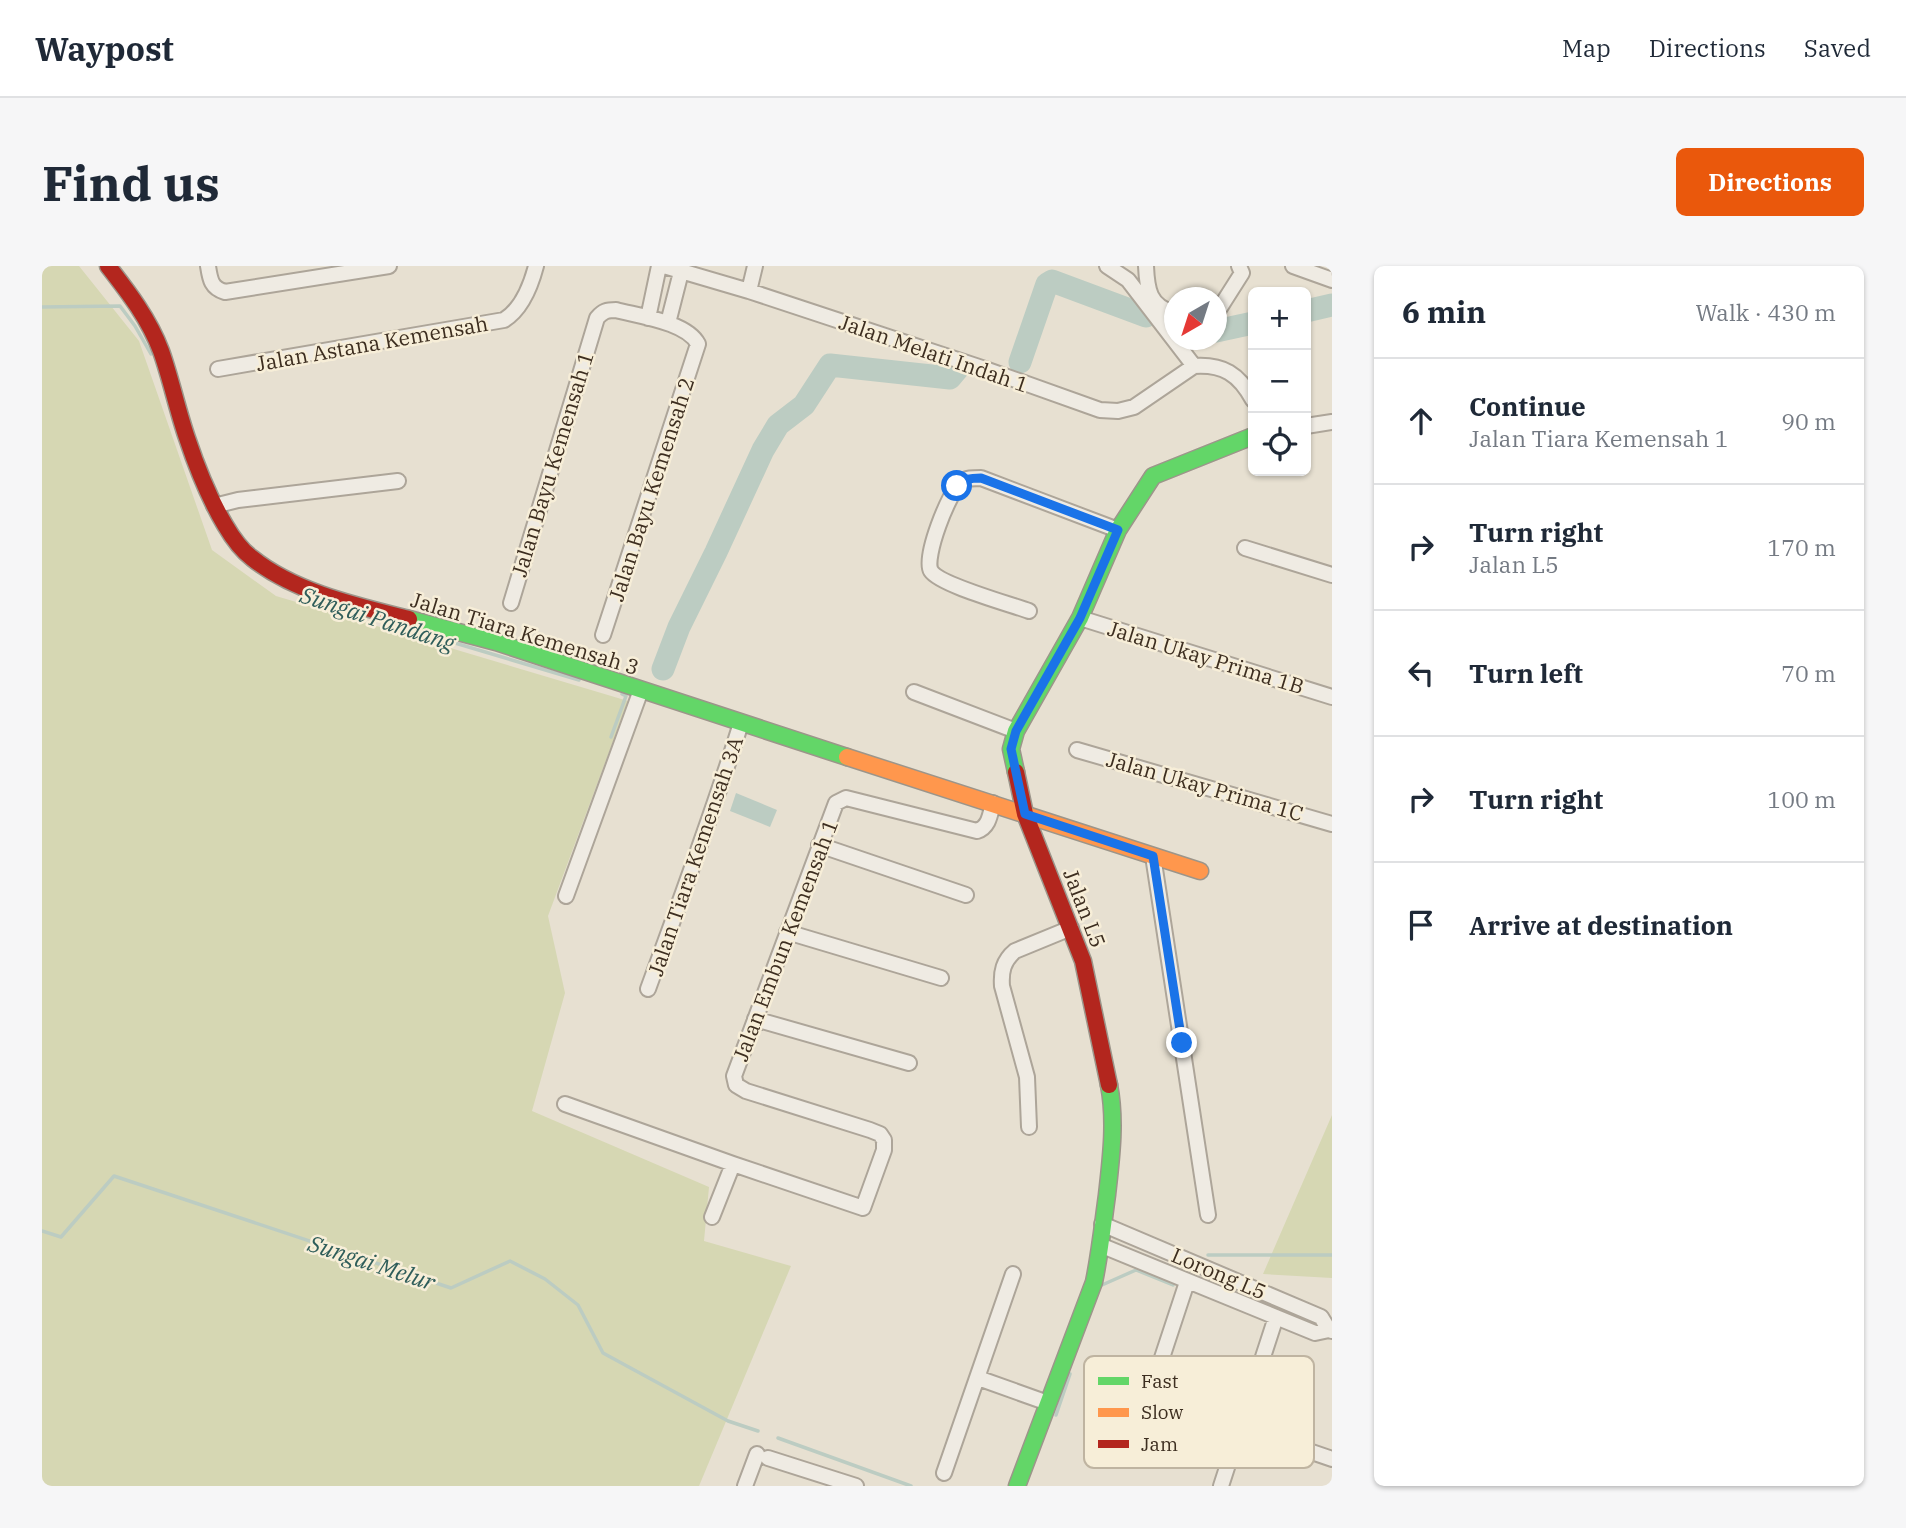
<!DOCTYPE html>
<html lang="en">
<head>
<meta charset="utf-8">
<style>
	:root { --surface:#fff; --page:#f6f6f7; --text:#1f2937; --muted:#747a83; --line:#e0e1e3; --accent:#ea580c }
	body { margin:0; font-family:"IBM Plex Serif",serif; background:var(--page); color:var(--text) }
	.controls { position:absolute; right:21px; top:21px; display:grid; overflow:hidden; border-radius:10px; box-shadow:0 2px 5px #0004 }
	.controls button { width:63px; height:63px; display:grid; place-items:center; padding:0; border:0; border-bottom:2px solid var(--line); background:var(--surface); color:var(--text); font:35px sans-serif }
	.compass { position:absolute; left:1122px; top:21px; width:63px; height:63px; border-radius:50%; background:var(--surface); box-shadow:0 2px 5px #0004; rotate:219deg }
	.stop { position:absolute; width:21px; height:21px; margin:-16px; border:5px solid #1a73e8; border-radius:50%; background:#fff }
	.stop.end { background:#1a73e8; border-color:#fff; box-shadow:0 2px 7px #0008 }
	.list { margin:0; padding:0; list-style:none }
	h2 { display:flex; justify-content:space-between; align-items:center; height:91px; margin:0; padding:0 28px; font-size:30px }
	h2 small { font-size:23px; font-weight:400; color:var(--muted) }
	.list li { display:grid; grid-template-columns:46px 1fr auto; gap:21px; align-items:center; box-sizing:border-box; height:126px; padding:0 28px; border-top:2px solid var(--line) }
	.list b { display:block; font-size:26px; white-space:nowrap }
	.list p { margin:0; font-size:23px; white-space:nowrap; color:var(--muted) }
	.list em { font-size:23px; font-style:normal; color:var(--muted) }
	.icon { flex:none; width:38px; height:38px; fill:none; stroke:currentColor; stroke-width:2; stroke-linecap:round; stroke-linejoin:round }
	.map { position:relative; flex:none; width:1290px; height:1220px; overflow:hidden; border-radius:10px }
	header { display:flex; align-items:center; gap:42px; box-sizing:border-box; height:98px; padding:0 35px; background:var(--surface); border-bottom:2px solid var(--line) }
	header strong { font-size:33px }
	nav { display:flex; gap:38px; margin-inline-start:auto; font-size:24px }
	.intro { display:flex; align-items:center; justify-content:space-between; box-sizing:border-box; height:168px; padding:0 42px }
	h1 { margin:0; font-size:49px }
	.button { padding:18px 32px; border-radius:10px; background:var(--accent); color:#fff; font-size:24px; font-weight:700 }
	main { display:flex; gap:42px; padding:0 42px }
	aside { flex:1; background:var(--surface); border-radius:10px; box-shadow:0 2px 5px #0004 }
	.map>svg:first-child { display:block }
</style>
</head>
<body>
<header>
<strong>Waypost</strong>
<nav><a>Map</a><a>Directions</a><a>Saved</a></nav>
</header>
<div class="intro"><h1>Find us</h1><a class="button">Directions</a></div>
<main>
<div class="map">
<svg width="1290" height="1220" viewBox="0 0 1290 1220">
	<rect width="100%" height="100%" fill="#e7e0d1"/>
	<path fill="#d6d7b3" d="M0,0H37L97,75L170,284L234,330L586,435L506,650L523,727L490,845L667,921L662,975L749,1000L657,1220H0Z
		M1290,849V1012L1221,1008Z"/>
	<path fill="#bcccc2" d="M694,527L735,544L728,561L688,545Z"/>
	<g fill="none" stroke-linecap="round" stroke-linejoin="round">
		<path stroke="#bcccc2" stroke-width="3.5" d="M0,41L78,40L93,60L109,88
			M403,374L537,414
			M569,471L584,430L580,428
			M0,965L19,971L72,910L409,1022L468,995L503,1013L536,1039L561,1087L686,1155L716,1165
			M1166,989H1290
			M1060,1019L1094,1004L1131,1019
			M1014,1149L1028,1108
			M736,1172L869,1220"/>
		<path stroke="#bcccc2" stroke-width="23" d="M1264,45L1290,39
			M1131,56H1132
			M1174,65L1211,57
			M978,96L1005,18L1010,15L1104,50
			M621,403L637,361L674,286L721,184L736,159L762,139L788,99L908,112L918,100"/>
		<defs>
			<path id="street" d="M166,0C168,13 169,22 183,26L347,0
				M622,0L707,25L943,103L1058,144L1076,145L1092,141L1152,100
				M1065,0L1086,14L1152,100
				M1104,0C1105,23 1107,40 1132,47
				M1251,0L1290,14
				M707,25L713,0
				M1174,48L1200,7L1197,0
				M606,52L617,0
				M626,57L639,6
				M1152,100C1181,98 1197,108 1211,134
				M176,103L462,54C480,43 489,19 494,0
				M1264,160L1290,156
				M172,240L196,234L356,215
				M1203,282L1290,309
				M469,337L555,52C561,45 565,44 574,44C596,50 645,56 656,78L561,369
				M987,345C968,338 898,319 889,305C881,292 907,226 919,216C924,212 931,212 939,212L1076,264
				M1038,352L1290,431
				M872,426L974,465
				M1035,484L1290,558
				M777,579L924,629
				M1111,590L1166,949
				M524,630L599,424
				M745,666L899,712
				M606,723C638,635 671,547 699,457
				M713,753L867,797
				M523,838L691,898L821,942L842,884V874L838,868L828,864L704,825L694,819L692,810L794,537L804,532L935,565C947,561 948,549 951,537
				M987,861L985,811L960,720C959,706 961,695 973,685L1029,662
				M670,951L691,898
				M1060,958L1279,1051L1287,1064
				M1058,979L1273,1067L1287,1064L1290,1065
				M1114,1110L1145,1016
				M936,1112L1006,1137
				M1229,1172L1290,1193
				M726,1192L814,1220
				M902,1207L971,1008
				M703,1220L715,1188
				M1179,1220L1234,1051"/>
			<path id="fast" d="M367,353L454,376L805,491
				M974,506L969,483L974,465L1038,352L1076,264L1111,210L1211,170
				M975,1220L1052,1016C1058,987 1061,958 1065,929C1069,893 1074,855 1067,819"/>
			<path id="slow" d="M805,491L1158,605"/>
			<path id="jam" d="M66,0C87,27 107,53 119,85C129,113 135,143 145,172C155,202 167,232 183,259C190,271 199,284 210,292C252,326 315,340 367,353
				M974,506L983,548L1041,695L1067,819"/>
		</defs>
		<use href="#street" stroke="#ada599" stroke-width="18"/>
		<use href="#fast" stroke="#9c958a" stroke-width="19"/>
		<use href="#slow" stroke="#9c958a" stroke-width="19"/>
		<use href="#jam" stroke="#9c958a" stroke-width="19"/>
		<use href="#street" stroke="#efebe3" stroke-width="14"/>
		<use href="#fast" stroke="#63d668" stroke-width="16"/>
		<use href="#slow" stroke="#ff974d" stroke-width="16"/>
		<use href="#jam" stroke="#b3261e" stroke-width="16"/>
	</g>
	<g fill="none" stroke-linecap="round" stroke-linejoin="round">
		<path stroke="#1a73e8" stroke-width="9" d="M915,220C922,213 928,212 939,212L1076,264L1038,352L974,465L969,483L983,548L1111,590L1140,777"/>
	</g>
	<g text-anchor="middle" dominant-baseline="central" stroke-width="5" stroke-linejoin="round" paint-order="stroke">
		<g font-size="21" fill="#3d2e20" stroke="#f7eed8">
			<text transform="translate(330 77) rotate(-10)">Jalan Astana Kemensah</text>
			<text transform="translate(892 87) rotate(19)">Jalan Melati Indah 1</text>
			<text transform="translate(510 198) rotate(-73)">Jalan Bayu Kemensah 1</text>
			<text transform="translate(609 223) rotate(-72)">Jalan Bayu Kemensah 2</text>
			<text transform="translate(483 367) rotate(17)">Jalan Tiara Kemensah 3</text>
			<text transform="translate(1164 391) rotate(17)">Jalan Ukay Prima 1B</text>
			<text transform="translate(1163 520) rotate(16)">Jalan Ukay Prima 1C</text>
			<text transform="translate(653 590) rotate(-71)">Jalan Tiara Kemensah 3A</text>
			<text transform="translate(1043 642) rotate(69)">Jalan L5</text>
			<text transform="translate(743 674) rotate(-69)">Jalan Embun Kemensah 1</text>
			<text transform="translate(1177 1007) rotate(23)">Lorong L5</text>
		</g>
		<g font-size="23" font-style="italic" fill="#2f5d5a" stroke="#f7eed8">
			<text transform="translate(336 352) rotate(18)">Sungai Pandang</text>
			<text transform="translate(330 996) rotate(18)">Sungai Melur</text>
		</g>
	</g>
	<rect x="1042" y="1090" width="230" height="112" rx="10" fill="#f7eed8" stroke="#bfb4a1" stroke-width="2"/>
	<rect x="1056" y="1111" width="31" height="8" fill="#63d668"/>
	<rect x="1056" y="1142" width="31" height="9" fill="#ff974d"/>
	<rect x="1056" y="1174" width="31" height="8" fill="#b3261e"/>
	<g font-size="19" fill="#3d2e20">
		<text x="1099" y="1122">Fast</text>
		<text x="1099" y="1153">Slow</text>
		<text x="1099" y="1185">Jam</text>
	</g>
</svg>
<div class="controls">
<button>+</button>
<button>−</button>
<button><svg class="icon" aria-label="locate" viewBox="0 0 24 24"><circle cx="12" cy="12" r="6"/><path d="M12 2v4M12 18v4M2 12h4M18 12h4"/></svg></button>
</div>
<svg class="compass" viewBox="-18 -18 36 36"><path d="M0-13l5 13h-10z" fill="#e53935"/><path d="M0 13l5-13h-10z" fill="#747a83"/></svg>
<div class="stop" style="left:915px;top:220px"></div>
<div class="stop end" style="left:1140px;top:777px"></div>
</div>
<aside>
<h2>6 min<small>Walk · 430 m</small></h2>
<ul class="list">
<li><svg class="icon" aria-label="ahead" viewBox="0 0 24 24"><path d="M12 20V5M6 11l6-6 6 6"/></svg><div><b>Continue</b><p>Jalan Tiara Kemensah 1</p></div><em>90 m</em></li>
<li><svg class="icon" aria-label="right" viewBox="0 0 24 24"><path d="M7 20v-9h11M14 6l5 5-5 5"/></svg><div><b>Turn right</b><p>Jalan L5</p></div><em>170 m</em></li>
<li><svg class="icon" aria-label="left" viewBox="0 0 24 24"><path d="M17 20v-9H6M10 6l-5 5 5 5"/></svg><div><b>Turn left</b></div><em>70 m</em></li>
<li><svg class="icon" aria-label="right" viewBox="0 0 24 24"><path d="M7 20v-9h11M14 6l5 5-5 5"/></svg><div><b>Turn right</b></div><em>100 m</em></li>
<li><svg class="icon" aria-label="arrive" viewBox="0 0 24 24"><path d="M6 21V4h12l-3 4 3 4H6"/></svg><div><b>Arrive at destination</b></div></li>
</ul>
</aside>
</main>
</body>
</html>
